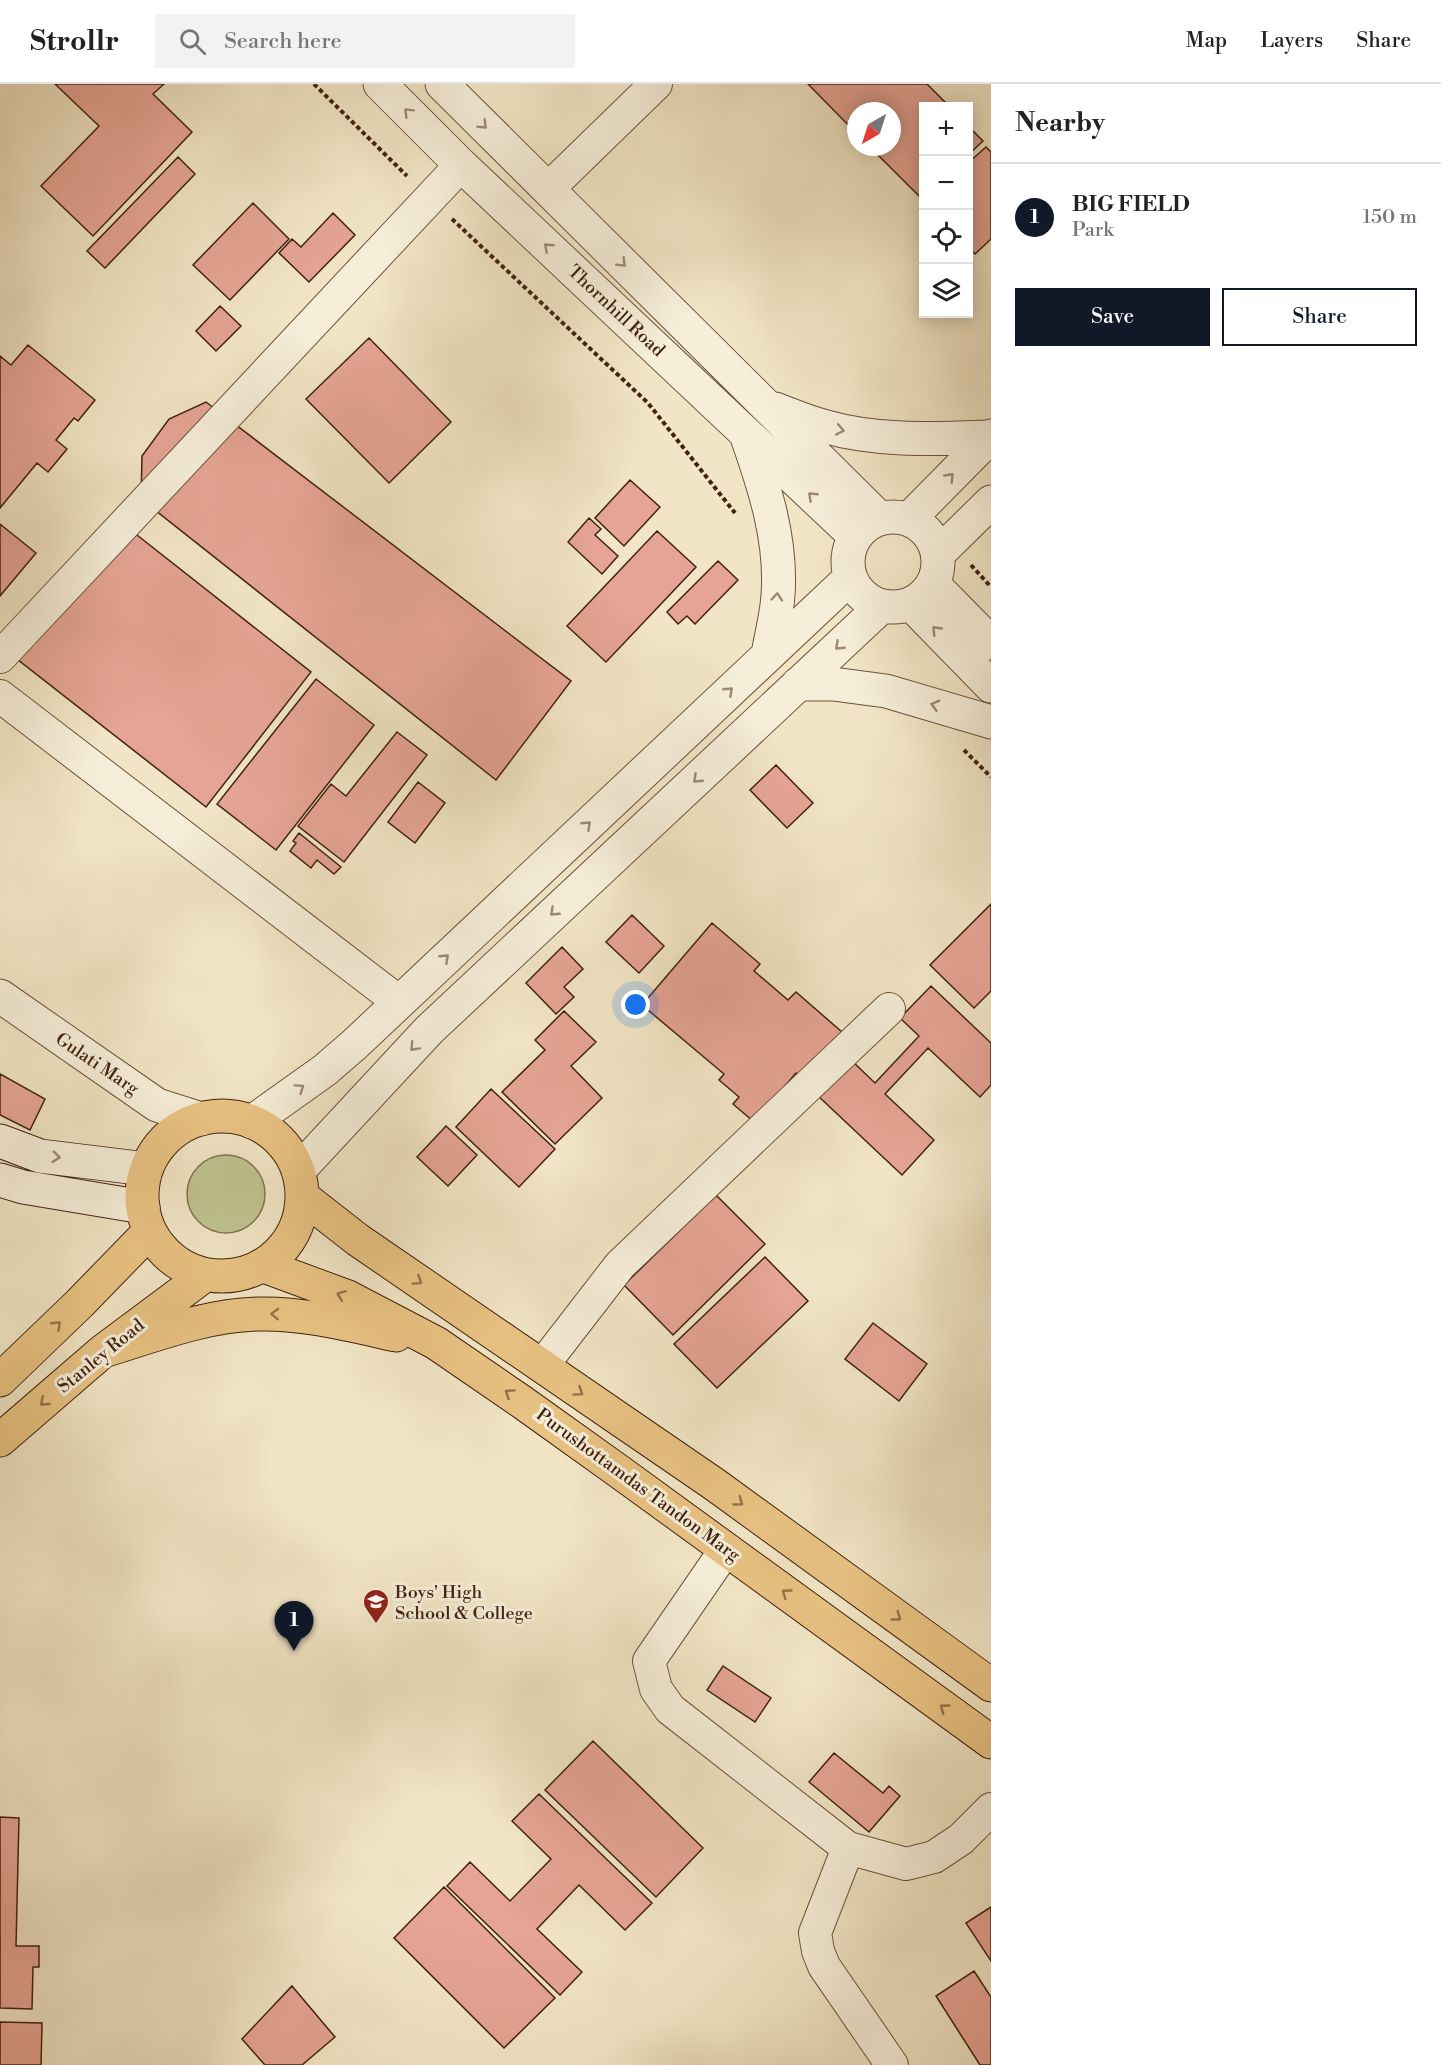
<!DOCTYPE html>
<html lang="en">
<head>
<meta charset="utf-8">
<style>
	:root { --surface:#fff; --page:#f2f2f2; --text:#222; --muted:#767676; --line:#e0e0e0; --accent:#111827 }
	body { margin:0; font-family:"Libre Bodoni",serif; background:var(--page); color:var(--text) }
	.controls { position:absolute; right:18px; top:18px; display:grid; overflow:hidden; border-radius:0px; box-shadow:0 3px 15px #0003 }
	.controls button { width:54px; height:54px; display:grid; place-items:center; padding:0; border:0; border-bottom:2px solid var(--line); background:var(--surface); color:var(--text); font:30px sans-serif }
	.compass { position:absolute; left:847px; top:18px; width:54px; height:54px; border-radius:50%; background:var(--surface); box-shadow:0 3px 15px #0003; rotate:219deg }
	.you { position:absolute; left:636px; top:921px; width:21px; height:21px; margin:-15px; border:4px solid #fff; border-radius:50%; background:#1a73e8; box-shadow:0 0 0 9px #1a73e833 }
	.badge { display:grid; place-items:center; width:39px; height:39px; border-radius:50%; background:var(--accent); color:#fff; font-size:20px; font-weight:700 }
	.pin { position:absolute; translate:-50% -50px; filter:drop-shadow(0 2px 3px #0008) }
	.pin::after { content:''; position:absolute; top:32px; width:21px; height:18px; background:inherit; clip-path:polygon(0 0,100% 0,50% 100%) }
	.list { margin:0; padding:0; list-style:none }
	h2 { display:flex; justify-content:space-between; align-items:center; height:78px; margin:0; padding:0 24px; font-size:26px }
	h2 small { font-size:20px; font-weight:400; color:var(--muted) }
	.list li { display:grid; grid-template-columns:39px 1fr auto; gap:18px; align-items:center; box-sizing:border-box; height:108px; padding:0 24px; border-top:2px solid var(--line) }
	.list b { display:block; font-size:22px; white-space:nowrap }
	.list p { margin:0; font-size:20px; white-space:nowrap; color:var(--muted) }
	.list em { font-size:20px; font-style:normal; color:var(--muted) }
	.actions { display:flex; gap:12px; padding:18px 24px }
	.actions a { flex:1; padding:14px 0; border:2px solid var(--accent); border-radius:0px; text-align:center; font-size:21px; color:var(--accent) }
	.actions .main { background:var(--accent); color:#fff }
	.icon { flex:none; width:33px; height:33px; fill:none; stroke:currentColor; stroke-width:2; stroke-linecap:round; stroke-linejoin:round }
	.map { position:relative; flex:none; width:991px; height:1981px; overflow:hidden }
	header { display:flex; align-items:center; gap:36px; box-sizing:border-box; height:84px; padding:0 30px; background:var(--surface); border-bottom:2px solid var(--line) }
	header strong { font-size:28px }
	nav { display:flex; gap:33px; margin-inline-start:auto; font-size:21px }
	.search { width:420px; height:54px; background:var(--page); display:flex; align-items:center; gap:15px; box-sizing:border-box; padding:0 21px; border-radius:0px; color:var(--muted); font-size:22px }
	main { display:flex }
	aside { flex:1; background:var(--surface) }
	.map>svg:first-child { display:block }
</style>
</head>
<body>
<header>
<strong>Strollr</strong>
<div class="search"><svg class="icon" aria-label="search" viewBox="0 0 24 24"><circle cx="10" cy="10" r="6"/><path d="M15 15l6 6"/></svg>Search here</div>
<nav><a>Map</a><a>Layers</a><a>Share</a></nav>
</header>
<main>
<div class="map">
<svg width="991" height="1981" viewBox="0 0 991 1981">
	<rect width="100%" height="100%" fill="#f1e5c5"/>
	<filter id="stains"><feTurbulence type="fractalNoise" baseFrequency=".00333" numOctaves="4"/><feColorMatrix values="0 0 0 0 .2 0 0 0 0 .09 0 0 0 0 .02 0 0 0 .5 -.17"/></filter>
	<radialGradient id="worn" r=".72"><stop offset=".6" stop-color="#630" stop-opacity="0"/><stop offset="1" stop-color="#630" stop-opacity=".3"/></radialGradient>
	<path fill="#c0c391" stroke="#807250" stroke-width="1.5" d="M187 1110a39 39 0 1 1 78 0a39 39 0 1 1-78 0Z"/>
	<path fill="#e5a494" stroke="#412210" stroke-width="1.5" d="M55,0H164L153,10L192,48L93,152L41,102L99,42Z
		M808,0H927L949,22H924V117L870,63H892V27H856V49Z
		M968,42L983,57L968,71Z
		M986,63L991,68V155L975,170L968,163V79Z
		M178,73L195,90L105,184L87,167Z
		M253,119L289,155L230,216L193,181Z
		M333,129L355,151L309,198L279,169L292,155L301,163Z
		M220,222L241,242L216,267L196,247Z
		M369,254L451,338L389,399L306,315Z
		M28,261L95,316L78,337L74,334L56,356L67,365L48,388L37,379L0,424V272L11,281Z
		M206,318L571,597L496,696L141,415L142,372L169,335Z
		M630,396L660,423L624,462L595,434Z
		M589,434L601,445L595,451L618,472L602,490L568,458Z
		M0,440L36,469L0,512Z
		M123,440L311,588L206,723L17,575Z
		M657,447L696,483L606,578L567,542Z
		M718,477L738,496L695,540L687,532L678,540L667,528Z
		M316,595L374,641L276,766L217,720Z
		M397,648L427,671L344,778L298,742L331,700L346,712Z
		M776,681L813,719L787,744L750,706Z
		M418,698L445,719L415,759L388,738Z
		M299,749L341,783L334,790L317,776L311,784L290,767L296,759L293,757Z
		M991,820V907L974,924L930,881Z
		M632,831L664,862L639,889L606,858Z
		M712,839L760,880L754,887L788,916L796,908L842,948L802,994L796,989L754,1038L733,1020L739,1013L719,996L724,990L642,921Z
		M562,863L583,885L564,903L574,913L556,930L526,899Z
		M931,902L991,959V1001L980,1013L928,964L885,1010L934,1056L902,1091L816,1010L850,975L875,999L919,952L900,934Z
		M564,927L596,958L571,982L602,1014L555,1060L502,1008L545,966L535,956Z
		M0,990L45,1015L30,1046L0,1031Z
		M491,1005L555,1065L519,1103L456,1043Z
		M446,1042L477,1071L448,1102L417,1073Z
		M716,1111L765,1160L673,1251L624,1201Z
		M765,1173L808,1217L717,1304L674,1260Z
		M873,1239L927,1280L899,1317L845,1275Z
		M723,1582L771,1614L755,1638L707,1606Z
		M593,1657L703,1764L656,1813L545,1706Z
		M834,1669L883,1709L889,1702L900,1712L869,1748L809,1698Z
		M539,1710L652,1819L625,1846L579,1801L537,1845L582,1888L560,1911L447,1802L470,1778L510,1817L551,1775L512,1737Z
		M0,1733L19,1734L16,1862H39V1883H33L32,1925L0,1924Z
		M444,1803L555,1914L504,1964L394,1854Z
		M991,1823V1877L966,1839Z
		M974,1887L991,1913V1981H980L936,1912Z
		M292,1902L335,1953L302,1981H265L242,1955Z
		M0,1938L42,1939L41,1981H0Z"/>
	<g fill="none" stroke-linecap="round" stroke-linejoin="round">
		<defs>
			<path id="minor" d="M548,105L656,0
				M0,573L461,81
				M0,612L399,918
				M542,1282L620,1181L889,925
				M726,1465L649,1577L656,1605L670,1625L848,1764L906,1780L934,1773L961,1755L991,1725
				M848,1764L815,1849L818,1867L824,1882L892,1981"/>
			<path id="tertiary" d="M380,0L461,81L855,452
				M442,0L879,434
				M775,325C791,331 807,338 823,342C878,358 934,355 990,353
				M747,353C765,404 782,457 778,511C777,531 771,551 768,571
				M848 478a45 45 0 1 1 90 0a45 45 0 1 1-90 0Z
				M909,435L991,352
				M938,470L991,418
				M933,500L991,559
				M911,520L991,602
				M798,600H833L886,607L991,638
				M0,912L157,1021L201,1035
				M252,1038L325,986L355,960L850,494
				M299,1086L429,946L882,522"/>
			<path id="secondary" d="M0,1057L40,1072L146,1085
				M0,1096L23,1103L143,1123"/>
			<path id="primary" d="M142 1112a80 80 0 1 1 160 0a80 80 0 1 1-160 0Z
				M303,1113L358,1156L714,1400L991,1601
				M264,1182L348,1213L436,1259L522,1318L617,1386L991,1658
				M103,1267C153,1252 206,1231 259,1230C305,1229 351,1241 396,1251
				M0,1296L80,1219L150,1147
				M0,1356L103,1267L205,1191"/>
		</defs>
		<use href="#minor" stroke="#6d533d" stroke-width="34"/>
		<use href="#tertiary" stroke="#6d533d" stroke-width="35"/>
		<use href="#secondary" stroke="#412210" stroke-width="35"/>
		<use href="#primary" stroke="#412210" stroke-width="35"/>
		<path stroke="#412210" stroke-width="4" stroke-dasharray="4.5 3" stroke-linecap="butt" d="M314,0L407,92
			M452,135L648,319L735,429
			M971,481L991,503
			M964,666L991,693"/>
		<use href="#minor" stroke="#f6eed9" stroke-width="32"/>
		<use href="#tertiary" stroke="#f6eed9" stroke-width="33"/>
		<use href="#secondary" stroke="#f6eed9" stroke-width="33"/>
		<use href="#primary" stroke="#e8c282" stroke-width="33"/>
	</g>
	<defs><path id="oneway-chevron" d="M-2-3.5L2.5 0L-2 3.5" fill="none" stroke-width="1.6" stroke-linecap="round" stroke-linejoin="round" transform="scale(1.5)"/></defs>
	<g stroke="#9c8874">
		<use href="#oneway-chevron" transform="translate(408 28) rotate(-135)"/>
		<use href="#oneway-chevron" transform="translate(483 41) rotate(45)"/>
		<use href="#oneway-chevron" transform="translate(548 163) rotate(-137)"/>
		<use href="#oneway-chevron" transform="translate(622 179) rotate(45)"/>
		<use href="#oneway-chevron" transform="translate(840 346) rotate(11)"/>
		<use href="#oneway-chevron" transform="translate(950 393) rotate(-46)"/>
		<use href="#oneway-chevron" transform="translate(812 412) rotate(-137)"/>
		<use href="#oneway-chevron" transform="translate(777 513) rotate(-85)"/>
		<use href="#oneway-chevron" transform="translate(936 546) rotate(-134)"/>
		<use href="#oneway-chevron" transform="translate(839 562) rotate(137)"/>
		<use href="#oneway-chevron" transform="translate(729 607) rotate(-43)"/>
		<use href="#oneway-chevron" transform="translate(935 621) rotate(-165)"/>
		<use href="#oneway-chevron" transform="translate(697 695) rotate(137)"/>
		<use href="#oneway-chevron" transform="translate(587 741) rotate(-43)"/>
		<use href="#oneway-chevron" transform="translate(554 828) rotate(137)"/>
		<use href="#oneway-chevron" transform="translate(445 874) rotate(-43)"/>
		<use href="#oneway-chevron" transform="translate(414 963) rotate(133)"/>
		<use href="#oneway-chevron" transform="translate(300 1004) rotate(-35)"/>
		<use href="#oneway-chevron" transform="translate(56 1073) rotate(6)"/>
	</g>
	<g stroke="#947249">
		<use href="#oneway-chevron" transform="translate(418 1197) rotate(34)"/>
		<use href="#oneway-chevron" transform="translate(341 1211) rotate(-159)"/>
		<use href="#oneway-chevron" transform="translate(275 1230) rotate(-178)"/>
		<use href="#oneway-chevron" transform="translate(57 1241) rotate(-44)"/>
		<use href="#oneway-chevron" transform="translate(579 1308) rotate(34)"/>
		<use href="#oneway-chevron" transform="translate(509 1309) rotate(-146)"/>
		<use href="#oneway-chevron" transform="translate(44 1318) rotate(139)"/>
		<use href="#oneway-chevron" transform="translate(739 1418) rotate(36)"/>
		<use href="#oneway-chevron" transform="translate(786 1509) rotate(-144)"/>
		<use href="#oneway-chevron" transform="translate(897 1533) rotate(36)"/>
		<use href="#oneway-chevron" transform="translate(944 1624) rotate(-144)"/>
	</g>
	<defs>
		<symbol id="school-pin" viewBox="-11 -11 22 30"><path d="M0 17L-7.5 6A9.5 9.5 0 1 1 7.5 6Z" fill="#8f2418" stroke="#f6eed9"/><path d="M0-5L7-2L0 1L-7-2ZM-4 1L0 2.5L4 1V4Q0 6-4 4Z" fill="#fff"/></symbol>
	</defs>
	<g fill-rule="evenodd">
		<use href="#school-pin" x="361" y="1503" width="30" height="40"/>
	</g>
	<g text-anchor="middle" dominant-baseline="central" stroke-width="6" stroke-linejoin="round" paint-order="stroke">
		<g font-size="18" fill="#412210" stroke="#f6eed9">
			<text transform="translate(616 227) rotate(43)">Thornhill Road</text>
			<text transform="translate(97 980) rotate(34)">Gulati Marg</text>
			<text transform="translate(101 1272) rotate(-39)">Stanley Road</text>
			<text transform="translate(638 1401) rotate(36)">Purushottamdas Tandon Marg</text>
		</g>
		<g font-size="18" fill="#412210" stroke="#f6eed9" text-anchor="start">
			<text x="395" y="1508">Boys' High<tspan x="395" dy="21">School &amp; College</tspan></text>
		</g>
	</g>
	<rect width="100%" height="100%" filter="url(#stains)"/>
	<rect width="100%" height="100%" fill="url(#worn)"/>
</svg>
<div class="controls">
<button>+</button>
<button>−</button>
<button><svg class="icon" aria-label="locate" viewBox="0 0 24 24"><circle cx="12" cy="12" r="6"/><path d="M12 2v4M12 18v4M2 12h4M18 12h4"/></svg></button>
<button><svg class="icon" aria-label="layers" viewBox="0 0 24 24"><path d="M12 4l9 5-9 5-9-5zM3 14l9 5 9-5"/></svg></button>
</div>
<svg class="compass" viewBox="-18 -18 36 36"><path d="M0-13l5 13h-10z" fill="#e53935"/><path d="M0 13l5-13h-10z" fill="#767676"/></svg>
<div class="you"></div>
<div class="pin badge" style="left:294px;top:1567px">1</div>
</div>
<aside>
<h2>Nearby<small></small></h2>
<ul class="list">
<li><span class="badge">1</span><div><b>BIG FIELD</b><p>Park</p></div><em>150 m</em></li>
</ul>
<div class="actions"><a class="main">Save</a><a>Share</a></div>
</aside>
</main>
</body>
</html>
